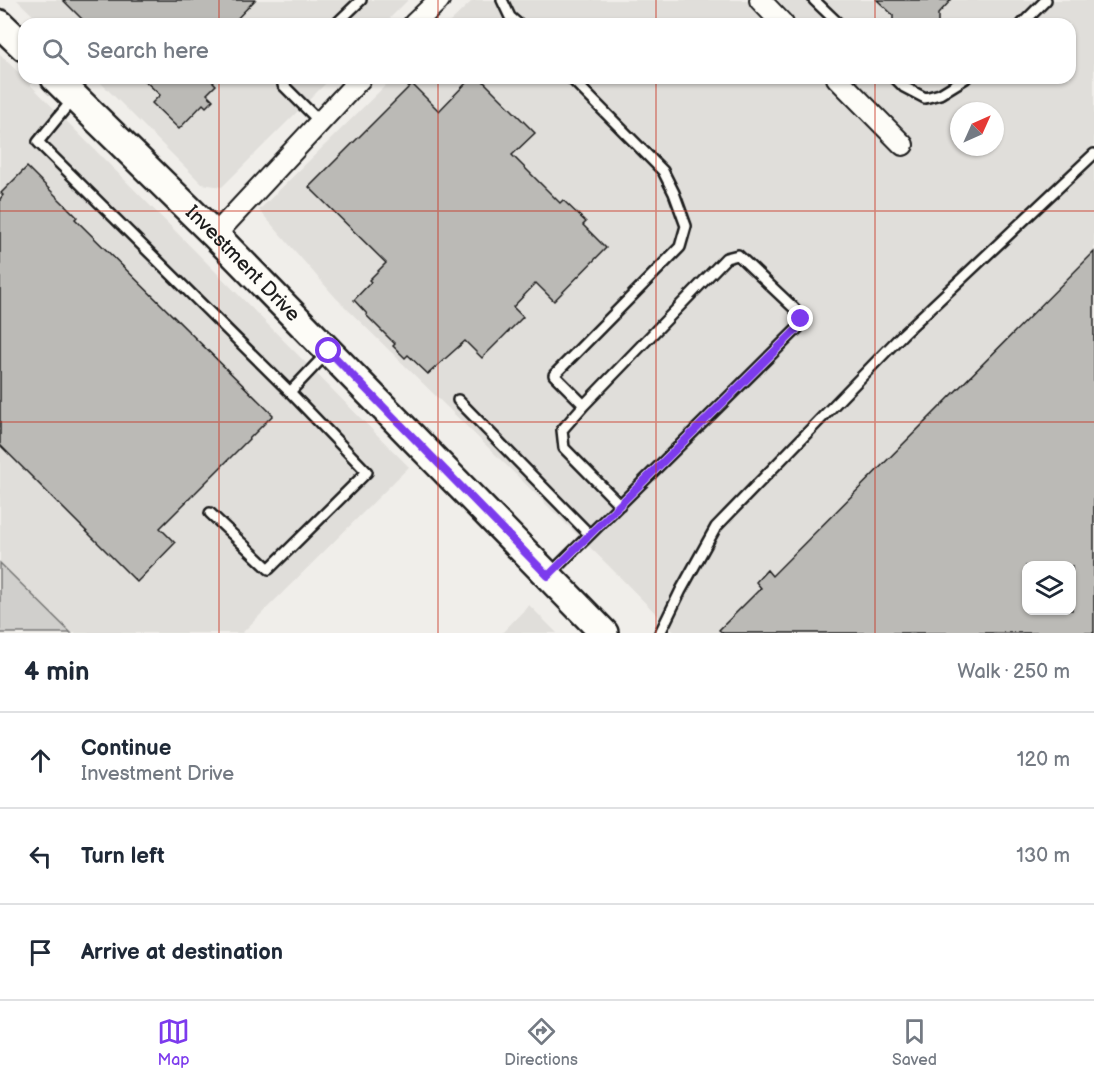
<!DOCTYPE html>
<html lang="en">
<head>
<meta charset="utf-8">
<style>
	:root { --surface:#fff; --page:#f6f6f7; --text:#1f2937; --muted:#747a83; --line:#e0e1e3; --accent:#7c3aed }
	body { margin:0; font-family:"Balsamiq Sans",sans-serif; background:var(--page); color:var(--text) }
	.controls { position:absolute; right:18px; bottom:18px; display:grid; overflow:hidden; border-radius:12px; box-shadow:0 2px 4px #0004 }
	.controls button { width:54px; height:54px; display:grid; place-items:center; padding:0; border:0; border-bottom:2px solid var(--line); background:var(--surface); color:var(--text); font:30px sans-serif }
	.compass { position:absolute; left:950px; top:102px; width:54px; height:54px; border-radius:50%; background:var(--surface); box-shadow:0 2px 4px #0004; rotate:45deg }
	.stop { position:absolute; width:18px; height:18px; margin:-14px; border:4px solid #7c3aed; border-radius:50%; background:#fff }
	.stop.end { background:#7c3aed; border-color:#fff; box-shadow:0 2px 6px #0008 }
	.list { margin:0; padding:0; list-style:none }
	h2 { display:flex; justify-content:space-between; align-items:center; height:78px; margin:0; padding:0 24px; font-size:26px }
	h2 small { font-size:20px; font-weight:400; color:var(--muted) }
	.list li { display:grid; grid-template-columns:39px 1fr auto; gap:18px; align-items:center; box-sizing:border-box; height:96px; padding:0 24px; border-top:2px solid var(--line) }
	.list b { display:block; font-size:22px; white-space:nowrap }
	.list p { margin:0; font-size:20px; white-space:nowrap; color:var(--muted) }
	.list em { font-size:20px; font-style:normal; color:var(--muted) }
	.icon { flex:none; width:33px; height:33px; fill:none; stroke:currentColor; stroke-width:2; stroke-linecap:round; stroke-linejoin:round }
	.map { position:relative; flex:none; width:1094px; height:633px; overflow:hidden }
	.search { position:absolute; background:var(--surface); box-shadow:0 2px 4px #0004; left:18px; right:18px; top:18px; height:66px; display:flex; align-items:center; gap:15px; box-sizing:border-box; padding:0 21px; border-radius:18px; color:var(--muted); font-size:22px }
	.sheet { height:366px; background:var(--surface) }
	nav { display:flex; justify-content:space-around; align-items:center; box-sizing:border-box; height:84px; border-top:2px solid var(--line); background:var(--surface); font-size:16px; color:var(--muted) }
	nav a { display:grid; justify-items:center; gap:3px }
	nav .on { color:var(--accent) }
	.map>svg:first-child { display:block }
</style>
</head>
<body>
<div class="map">
<svg width="1094" height="633" viewBox="0 0 1094 633">
	<rect width="100%" height="100%" fill="#f0eeea"/>
	<filter id="ink" filterUnits="userSpaceOnUse"><feTurbulence type="fractalNoise" baseFrequency=".0167" numOctaves="2"/><feDisplacementMap in="SourceGraphic" scale="12" xChannelSelector="R" yChannelSelector="G"/><feConvolveMatrix kernelMatrix="1 2 1 2 8 2 1 2 1" color-interpolation-filters="sRGB"/></filter>
	<g filter="url(#ink)">
		<path fill="#e0deda" fill-rule="evenodd" d="M17,0H408L384,24H42Z
			M473,0H1094V633H675L608,565L336,298L259,210L393,78H1070V24H448ZM959,111H995V147H959ZM1026,566H1072V610H1026Z
			M0,54L409,467L242,633H71L0,563Z
			M96,78H331L222,187L202,184Z
			M529,605L557,633H502Z"/>
		<path fill="#d0cfcc" stroke="#767674" stroke-width="1.5" d="M0,563L71,633H0Z"/>
		<path fill="#bbbab6" stroke="#1c1c1c" stroke-width="1.5" fill-rule="evenodd" d="M63,0H255L232,24H87Z
			M877,0H951L938,14V24H893V15Z
			M142,78H209L216,85L207,94L213,100L206,107L203,104L179,129L152,103L160,95Z
			M471,78H480L535,133L512,155L560,203L563,200L586,222L583,225L606,248L554,301L536,283L513,307L523,317L482,358L465,341L428,374L408,355L405,358L393,346L395,344L366,315L367,314L354,300L371,282L369,280L386,263L309,187L412,84L439,111Z
			M27,167L77,217L75,219L273,415L160,528L175,543L137,582L0,445V199L3,195L1,193Z
			M1094,252V633H723L719,630L761,588L756,582L767,570L772,576ZM1026,566H1072V610H1026Z"/>
		<g fill="none" stroke-linecap="round" stroke-linejoin="round">
			<defs>
				<path id="lane" d="M502,0L510,17L518,24
					M814,0L839,24
					M336,24L361,0
					M1022,24L1046,0
					M283,78V85L320,122
					M895,78L904,87L925,98L940,94L966,78
					M73,99L38,142L290,392
					M458,400L589,534
					M584,405L562,430L564,448L620,505
					M210,513L269,569L367,472L290,392L327,353
					M550,574L798,328L801,319L794,308L738,255L726,258L584,405L554,375L680,247L686,226L674,193L663,171L571,78
					M660,633L681,590L716,527L903,334L1094,154"/>
				<path id="street" d="M760,0L783,24
					M414,24L439,0
					M837,78L903,145
					M215,235L361,78"/>
				<g id="secondary">
					<path d="M0,24L24,47"/>
					<path id="s1" d="M55,78L215,235L604,633"/>
				</g>
			</defs>
			<use href="#lane" stroke="#1c1c1c" stroke-width="14"/>
			<use href="#street" stroke="#1c1c1c" stroke-width="24"/>
			<use href="#secondary" stroke="#1c1c1c" stroke-width="32"/>
			<use href="#lane" stroke="#fdfcf7" stroke-width="9"/>
			<use href="#street" stroke="#fdfcf7" stroke-width="20"/>
			<use href="#secondary" stroke="#fdfcf7" stroke-width="27"/>
		</g>
	</g>
	<g fill="none" stroke-linecap="round" stroke-linejoin="round" filter="url(#ink)">
		<path stroke="#7c3aed" stroke-width="8" d="M329,351L548,576L798,328L801,319"/>
	</g>
	<path fill="none" stroke="#c8321e" stroke-width="1.5" stroke-opacity="0.55" d="M219,0V24M438,0V24M656,0V24M875,0V24M219,78V633M438,78V633M656,78V633M875,78V633M0,211H1094M0,422H1094"/>
	<g text-anchor="middle" dominant-baseline="central" stroke-width="5" stroke-linejoin="round" paint-order="stroke">
		<g font-size="20" fill="#1c1c1c" stroke="#fdfcf7">
			<text stroke="none"><textPath href="#s1" startOffset="264">Investment Drive</textPath></text>
		</g>
	</g>
</svg>
<div class="controls">
<button><svg class="icon" aria-label="layers" viewBox="0 0 24 24"><path d="M12 4l9 5-9 5-9-5zM3 14l9 5 9-5"/></svg></button>
</div>
<svg class="compass" viewBox="-18 -18 36 36"><path d="M0-13l5 13h-10z" fill="#e53935"/><path d="M0 13l5-13h-10z" fill="#747a83"/></svg>
<div class="stop" style="left:329px;top:351px"></div>
<div class="stop end" style="left:801px;top:319px"></div>
<div class="search"><svg class="icon" aria-label="search" viewBox="0 0 24 24"><circle cx="10" cy="10" r="6"/><path d="M15 15l6 6"/></svg>Search here</div>
</div>
<section class="sheet">
<h2>4 min<small>Walk · 250 m</small></h2>
<ul class="list">
<li><svg class="icon" aria-label="ahead" viewBox="0 0 24 24"><path d="M12 20V5M6 11l6-6 6 6"/></svg><div><b>Continue</b><p>Investment Drive</p></div><em>120 m</em></li>
<li><svg class="icon" aria-label="left" viewBox="0 0 24 24"><path d="M17 20v-9H6M10 6l-5 5 5 5"/></svg><div><b>Turn left</b></div><em>130 m</em></li>
<li><svg class="icon" aria-label="arrive" viewBox="0 0 24 24"><path d="M6 21V4h12l-3 4 3 4H6"/></svg><div><b>Arrive at destination</b></div></li>
</ul>
</section>
<nav>
<a class="on"><svg class="icon" aria-label="map" viewBox="0 0 24 24"><path d="M3 6l6-2 6 2 6-2v14l-6 2-6-2-6 2zM9 4v14M15 6v14"/></svg>Map</a>
<a><svg class="icon" aria-label="directions" viewBox="0 0 24 24"><path d="M12 3l9 9-9 9-9-9zM9 14v-3h6M13 9l2 2-2 2"/></svg>Directions</a>
<a><svg class="icon" aria-label="saved" viewBox="0 0 24 24"><path d="M7 4h10v16l-5-4-5 4z"/></svg>Saved</a>
</nav>
</body>
</html>
